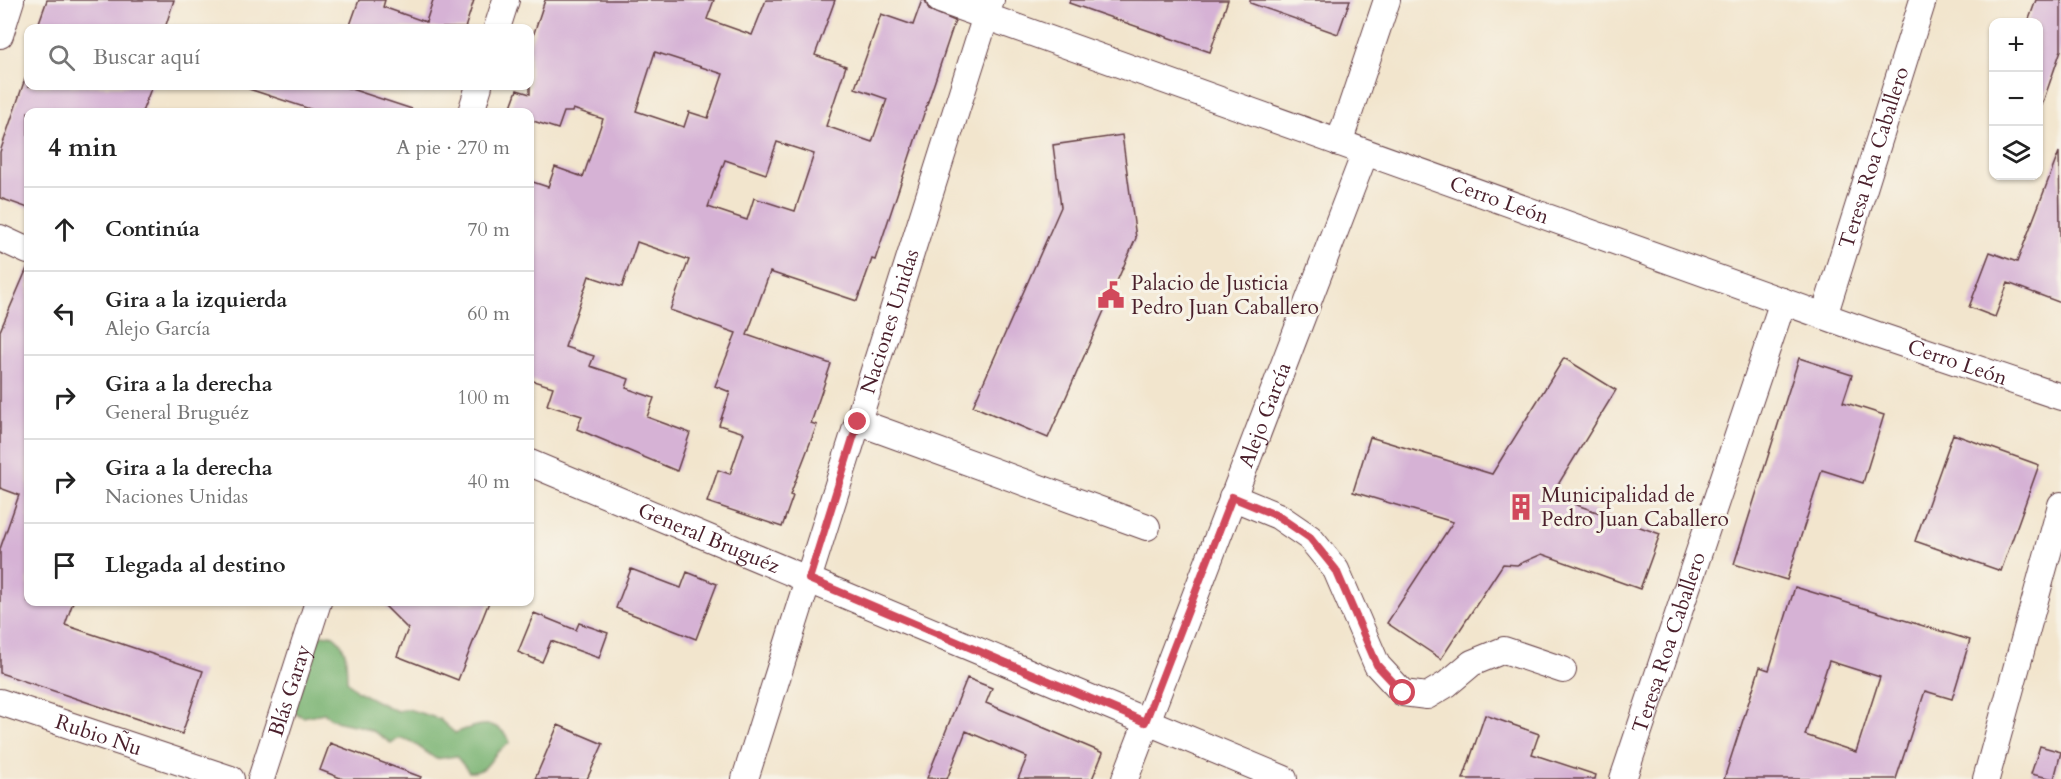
<!DOCTYPE html>
<html lang="es">
<head>
<meta charset="utf-8">
<style>
	:root { --surface:#fff; --page:#f2f2f2; --text:#222; --muted:#767676; --line:#e0e0e0 }
	body { margin:0; font-family:Cardo,serif; background:var(--page); color:var(--text) }
	.controls { position:absolute; right:18px; top:18px; display:grid; overflow:hidden; border-radius:12px; box-shadow:0 2px 4px #0004 }
	.controls button { width:54px; height:54px; display:grid; place-items:center; padding:0; border:0; border-bottom:2px solid var(--line); background:var(--surface); color:var(--text); font:30px sans-serif }
	.stop { position:absolute; width:18px; height:18px; margin:-14px; border:4px solid #d1495b; border-radius:50%; background:#fff }
	.stop.end { background:#d1495b; border-color:#fff; box-shadow:0 2px 6px #0008 }
	.list { margin:0; padding:0; list-style:none }
	h2 { display:flex; justify-content:space-between; align-items:center; height:78px; margin:0; padding:0 24px; font-size:26px }
	h2 small { font-size:20px; font-weight:400; color:var(--muted) }
	.list li { display:grid; grid-template-columns:39px 1fr auto; gap:18px; align-items:center; box-sizing:border-box; height:84px; padding:0 24px; border-top:2px solid var(--line) }
	.list b { display:block; font-size:22px; white-space:nowrap }
	.list p { margin:0; font-size:20px; white-space:nowrap; color:var(--muted) }
	.list em { font-size:20px; font-style:normal; color:var(--muted) }
	.icon { flex:none; width:33px; height:33px; fill:none; stroke:currentColor; stroke-width:2; stroke-linecap:round; stroke-linejoin:round }
	.map { position:relative; flex:none; width:2061px; height:779px; overflow:hidden }
	.search { position:absolute; background:var(--surface); box-shadow:0 2px 4px #0004; left:24px; top:24px; width:510px; height:66px; display:flex; align-items:center; gap:15px; box-sizing:border-box; padding:0 21px; border-radius:12px; color:var(--muted); font-size:22px }
	.panel { position:absolute; background:var(--surface); box-shadow:0 2px 4px #0004; left:24px; top:108px; width:510px; height:498px; border-radius:12px }
	.map>svg:first-child { display:block }
</style>
</head>
<body>
<div class="map">
<svg width="2061" height="779" viewBox="0 0 2061 779">
	<rect width="100%" height="100%" fill="#f7f3e8"/>
	<filter id="ink" filterUnits="userSpaceOnUse"><feTurbulence type="fractalNoise" baseFrequency=".0167" numOctaves="2"/><feDisplacementMap in="SourceGraphic" scale="12" xChannelSelector="R" yChannelSelector="G"/><feConvolveMatrix kernelMatrix="1 2 1 2 8 2 1 2 1" color-interpolation-filters="sRGB"/></filter>
	<filter id="wash" filterUnits="userSpaceOnUse"><feTurbulence type="fractalNoise" baseFrequency=".008" numOctaves="4" result="noise"/><feDisplacementMap in="SourceGraphic" scale="24" xChannelSelector="R" yChannelSelector="G"/><feGaussianBlur stdDeviation="1.35" result="paint"/><feColorMatrix in="noise" values="0 0 0 0 0 0 0 0 0 0 0 0 0 0 0 0 0 1.4 0 .05"/><feComposite in="paint" operator="in"/></filter>
	<g filter="url(#wash)">
		<rect width="100%" height="100%" fill="#f2e5cd"/>
		<path fill="#78b271" stroke="#61684e" stroke-width="1.5" d="M330,634C349,644 346,662 347,681L357,691L386,706L397,711L408,709L439,719L455,733C478,724 498,717 510,742C506,746 499,750 495,755C486,766 485,772 469,772L456,756L436,759L410,741L400,738L391,743C383,738 375,731 366,728C349,722 338,726 324,713L303,717L293,712L319,636Z"/>
		<g id="blocks">
			<path fill="#d6b2d5" fill-rule="evenodd" d="M47,0H174L165,28H37Z
				M359,0H385L383,7L426,22L433,0H474L465,28H349Z
				M545,0H714L707,19L752,35L766,0H835L815,55L846,66L826,126L872,142L887,99L855,88L881,14L913,25L922,0H925L929,10L955,21L875,260L872,259L857,301L770,272L747,335L831,364L811,423L817,425L790,495L793,496L782,527L707,502L718,470L730,474L744,433L719,425L730,392L715,386L736,333L670,310L689,260L637,242L622,287L589,276L565,347L594,356L590,366L629,379L626,388L654,398L647,417L690,433L677,471L577,429L582,416L547,405L553,387L530,380V181L548,187L555,167L583,177L603,119L573,109L572,112H564L558,129L530,120V112H509L517,90L530,94V45ZM655,52L723,74L708,118L689,112L684,127L636,111ZM777,142L814,154L795,211L754,198L747,220L708,207L725,160L766,174Z
				M1070,0H1228L1210,52L1069,3Z
				M1250,0H1350L1338,34L1250,3Z
				M2036,0H2061V50L2042,105H2038V22H2028Z
				M25,79L28,80V86H152L142,112H28V208L0,198V152Z
				M250,86H342L412,109L411,112H319L249,89Z
				M1122,135L1136,238L1048,438L973,406L1061,207L1053,145Z
				M2059,152L2061,303L2008,283L1995,317L1969,307L1990,252L2017,262Z
				M28,266V602H73L65,625L203,671L182,734L0,673V549L19,495L0,488V331Z
				M1564,358L1616,390L1551,496L1660,534L1640,589L1542,554L1517,565L1503,564L1441,659L1387,623L1453,522L1353,492L1370,437L1492,474Z
				M1799,358L1852,375L1843,402L1884,415L1863,483L1822,470L1787,580L1734,564Z
				M1953,434L2039,465L2001,571L1915,541Z
				M631,569L681,588L687,572L717,584L696,639L616,608Z
				M1795,587L1970,640L1952,699L1925,691L1896,779H1724L1760,667L1769,670ZM1829,661L1880,677L1856,752L1805,735Z
				M381,602H489L458,680L397,656L408,629Z
				M534,613L576,630L579,623L608,633L599,658L551,641L542,662L518,652Z
				M967,678L992,688L986,703L1103,753L1092,779H1018L1027,757L966,731L947,779L927,778Z
				M1485,715L1539,734L1532,754L1596,775L1595,779H1463Z
				M558,725L603,744L587,779H535Z
				M330,743L421,777L420,779H343L320,770Z
				M2040,746L2061,752L2054,779L2031,774Z"/>
		</g>
	</g>
	<g filter="url(#ink)">
		<use href="#blocks" fill-opacity="0" stroke="#633d43" stroke-width="1.5"/>
		<g fill="none" stroke-linecap="round" stroke-linejoin="round">
			<defs>
				<g id="minor">
					<path id="s1" d="M940,0L1880,336L2061,397"/>
					<path d="M497,28L506,0"/>
					<path d="M0,35L11,0"/>
					<path d="M471,112L479,86"/>
					<path d="M1339,143L1387,0"/>
					<path d="M0,238L28,251"/>
					<path id="s2" d="M1824,316L1923,0"/>
					<path d="M858,422L1147,527"/>
					<path id="s3" d="M530,463L1284,779"/>
					<path d="M1232,497L1278,516L1310,538L1336,570L1377,665L1403,693L1427,696L1447,684L1472,663L1504,650L1563,670"/>
					<path id="s4" d="M0,702L231,779"/>
					<path id="s5" d="M261,779L318,602"/>
					<path id="s6" d="M745,779L991,0"/>
					<path id="s7" d="M1125,779L1365,153"/>
					<path id="s8" d="M1623,779L1783,301"/>
					<path d="M1986,779L2061,505"/>
				</g>
			</defs>
			<use href="#minor" stroke="#633d43" stroke-width="28"/>
			<use href="#minor" stroke="#fff" stroke-width="26"/>
		</g>
	</g>
	<g fill="none" stroke-linecap="round" stroke-linejoin="round" filter="url(#ink)">
		<path stroke="#d1495b" stroke-width="8" d="M858,422L809,579L1145,722L1232,497L1278,516L1310,538L1336,570L1377,665L1403,693"/>
	</g>
	<defs>
		<symbol id="civic-bare" viewBox="-9 -9 18 18"><path d="M-.6-6.5H3V-4.5H.6V-3L4-1V1h2V6H-6V1h2V-1L-.6-3ZM-1.2 2.5V6h2.4V2.5Z" fill="#d1495b" stroke="#f7f3e8" stroke-width="2.5" paint-order="stroke"/></symbol>
		<symbol id="building-bare" viewBox="-9 -9 18 18"><path d="M-4-6H4V6H1V3H-1V6H-4ZM-2.5-4.3h1.7v1.8h-1.7ZM.8-4.3h1.7v1.8H.8ZM-2.5-1h1.7V.8h-1.7ZM.8-1h1.7V.8H.8Z" fill="#d1495b" stroke="#f7f3e8" stroke-width="2.5" paint-order="stroke"/></symbol>
	</defs>
	<g fill-rule="evenodd">
		<use href="#civic-bare" x="1092" y="276" width="38" height="38"/>
		<use href="#building-bare" x="1502" y="488" width="38" height="38"/>
	</g>
	<g text-anchor="middle" dominant-baseline="central" stroke-width="6" stroke-linejoin="round" paint-order="stroke">
		<g font-size="21" fill="#4a1f2b" stroke="#f7f3e8">
			<text stroke="none"><textPath href="#s2" startOffset="166">Teresa Roa Caballero</textPath></text>
			<text stroke="none"><textPath href="#s1" startOffset="594">Cerro León</textPath></text>
			<text stroke="none"><textPath href="#s6" startOffset="480">Naciones Unidas</textPath></text>
			<text stroke="none"><textPath href="#s1" startOffset="1080">Cerro León</textPath></text>
			<text stroke="none"><textPath href="#s7" startOffset="390">Alejo García</textPath></text>
			<text stroke="none"><textPath href="#s3" startOffset="194">General Bruguéz</textPath></text>
			<text stroke="none"><textPath href="#s8" startOffset="144">Teresa Roa Caballero</textPath></text>
			<text stroke="none"><textPath href="#s5" startOffset="93">Blás Garay</textPath></text>
			<text stroke="none"><textPath href="#s4" startOffset="104">Rubio Ñu</textPath></text>
		</g>
		<g font-size="21" fill="#4a1f2b" stroke="#f7f3e8" text-anchor="start">
			<text x="1131" y="283">Palacio de Justicia<tspan x="1131" dy="24">Pedro Juan Caballero</tspan></text>
			<text x="1541" y="495">Municipalidad de<tspan x="1541" dy="24">Pedro Juan Caballero</tspan></text>
		</g>
	</g>
</svg>
<div class="controls">
<button>+</button>
<button>−</button>
<button><svg class="icon" aria-label="layers" viewBox="0 0 24 24"><path d="M12 4l9 5-9 5-9-5zM3 14l9 5 9-5"/></svg></button>
</div>
<div class="stop" style="left:1403px;top:693px"></div>
<div class="stop end" style="left:858px;top:422px"></div>
<div class="search"><svg class="icon" aria-label="search" viewBox="0 0 24 24"><circle cx="10" cy="10" r="6"/><path d="M15 15l6 6"/></svg>Buscar aquí</div>
<section class="panel">
<h2>4 min<small>A pie · 270 m</small></h2>
<ul class="list">
<li><svg class="icon" aria-label="ahead" viewBox="0 0 24 24"><path d="M12 20V5M6 11l6-6 6 6"/></svg><div><b>Continúa</b></div><em>70 m</em></li>
<li><svg class="icon" aria-label="left" viewBox="0 0 24 24"><path d="M17 20v-9H6M10 6l-5 5 5 5"/></svg><div><b>Gira a la izquierda</b><p>Alejo García</p></div><em>60 m</em></li>
<li><svg class="icon" aria-label="right" viewBox="0 0 24 24"><path d="M7 20v-9h11M14 6l5 5-5 5"/></svg><div><b>Gira a la derecha</b><p>General Bruguéz</p></div><em>100 m</em></li>
<li><svg class="icon" aria-label="right" viewBox="0 0 24 24"><path d="M7 20v-9h11M14 6l5 5-5 5"/></svg><div><b>Gira a la derecha</b><p>Naciones Unidas</p></div><em>40 m</em></li>
<li><svg class="icon" aria-label="arrive" viewBox="0 0 24 24"><path d="M6 21V4h12l-3 4 3 4H6"/></svg><div><b>Llegada al destino</b></div></li>
</ul>
</section>
</div>
</body>
</html>
